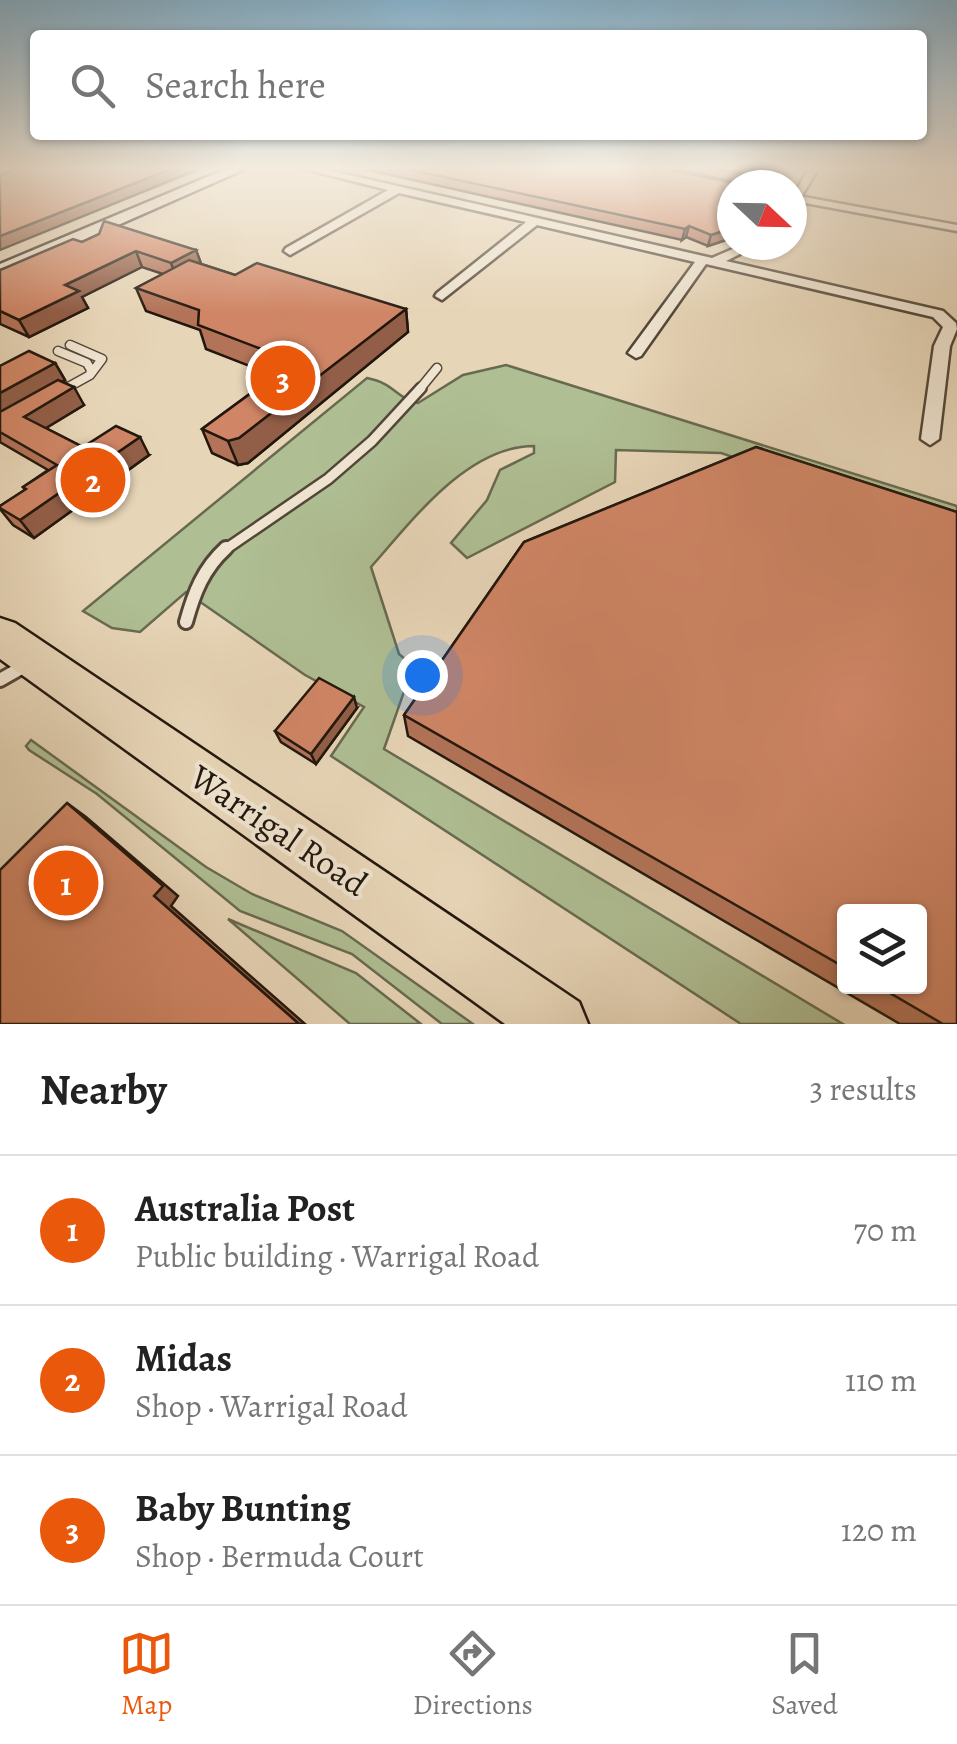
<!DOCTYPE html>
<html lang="en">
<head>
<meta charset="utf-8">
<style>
	:root { --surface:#fff; --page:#f6f6f6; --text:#222; --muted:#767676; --line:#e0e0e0; --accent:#ea580c }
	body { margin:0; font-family:Alegreya,serif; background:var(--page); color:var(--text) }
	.controls { position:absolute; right:30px; bottom:30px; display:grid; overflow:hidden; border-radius:10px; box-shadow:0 2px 8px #0004 }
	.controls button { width:90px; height:90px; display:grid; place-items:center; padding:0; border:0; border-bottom:2px solid var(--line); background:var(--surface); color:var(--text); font:50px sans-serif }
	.compass { position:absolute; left:717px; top:170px; width:90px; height:90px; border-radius:50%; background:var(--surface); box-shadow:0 2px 8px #0004; rotate:112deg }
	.you { position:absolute; left:422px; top:675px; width:35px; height:35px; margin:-25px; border:8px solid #fff; border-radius:50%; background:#1a73e8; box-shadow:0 0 0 15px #1a73e833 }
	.badge { display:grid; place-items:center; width:65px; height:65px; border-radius:50%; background:var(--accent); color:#fff; font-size:32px; font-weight:700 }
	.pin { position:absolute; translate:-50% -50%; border:5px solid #fff; box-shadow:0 2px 10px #0006 }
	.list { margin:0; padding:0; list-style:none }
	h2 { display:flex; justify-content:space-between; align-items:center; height:130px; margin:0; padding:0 40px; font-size:42px }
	h2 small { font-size:32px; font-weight:400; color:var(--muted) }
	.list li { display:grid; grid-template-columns:65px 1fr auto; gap:30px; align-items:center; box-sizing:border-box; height:150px; padding:0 40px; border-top:2px solid var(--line) }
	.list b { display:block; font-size:38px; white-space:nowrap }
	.list p { margin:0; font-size:32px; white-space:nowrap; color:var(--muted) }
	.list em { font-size:32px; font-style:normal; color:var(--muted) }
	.icon { flex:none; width:55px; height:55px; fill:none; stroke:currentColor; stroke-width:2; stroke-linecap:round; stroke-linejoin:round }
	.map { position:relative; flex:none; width:957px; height:1024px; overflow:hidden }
	.search { position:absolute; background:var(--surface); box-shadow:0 2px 8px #0004; left:30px; right:30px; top:30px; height:110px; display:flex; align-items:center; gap:25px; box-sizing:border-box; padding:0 35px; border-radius:10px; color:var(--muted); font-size:38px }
	.sheet { height:580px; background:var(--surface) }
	nav { display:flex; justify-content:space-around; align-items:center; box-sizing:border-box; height:140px; border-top:2px solid var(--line); background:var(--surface); font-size:28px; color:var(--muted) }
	nav a { display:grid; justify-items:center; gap:5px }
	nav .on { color:var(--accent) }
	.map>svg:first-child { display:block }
</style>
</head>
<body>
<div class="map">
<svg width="957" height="1024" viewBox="0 0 957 1024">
	<rect width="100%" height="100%" fill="#e7d5b7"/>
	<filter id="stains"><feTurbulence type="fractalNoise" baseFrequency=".002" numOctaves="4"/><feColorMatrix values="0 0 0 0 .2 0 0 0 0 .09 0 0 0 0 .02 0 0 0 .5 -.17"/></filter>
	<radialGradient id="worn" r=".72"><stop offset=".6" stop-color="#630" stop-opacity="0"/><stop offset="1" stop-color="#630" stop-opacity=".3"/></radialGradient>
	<path fill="#afbe93" stroke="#686a50" stroke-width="2.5" d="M506,365L957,506V531L721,453L616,450L615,482L467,558L451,543L487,500L500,470L534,453V446C467,446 412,521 371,567L399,654L413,666L384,749L843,1024H741L331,756L364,707L305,675L186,592L140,632L112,628L83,611L367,378C396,384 394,397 418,403L463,375Z
		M31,740L206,867L252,894L342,931L473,1024H442L352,954L240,911L97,794L29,750L26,746Z
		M228,919L356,973L421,1024H350Z"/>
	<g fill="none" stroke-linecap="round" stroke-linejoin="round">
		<defs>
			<path id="service-far2" d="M70,345L102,359L90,375
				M58,351L87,363L91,370L90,375L63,390
				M419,390L437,368"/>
			<path id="service-far1" d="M60,392L67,388
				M223,551L328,479L372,441L421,388"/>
			<path id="service" d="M186,622C194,593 203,569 226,548
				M0,680L28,664"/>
			<path id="minor" d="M305,169H323L712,258L742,245H758L726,261L943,311L956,323L957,329L950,346L939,439L930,445L921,439L934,346L943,327L933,317L706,264L641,356L636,358L628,353L695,262L537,225L442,300L435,296L437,293L526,222L399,193L290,255L284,251L286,248L388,190Z
				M808,169H818L801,197H793Z
				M804,197L957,225V231L800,202L799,200Z"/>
			<path id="secondary" d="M226,169H245L0,277V264Z"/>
			<path id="trunk" d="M0,618L15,623L579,1002L588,1024H505L0,659Z"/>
		</defs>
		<use href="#service-far2" stroke="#534638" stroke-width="11"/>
		<use href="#service-far1" stroke="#534638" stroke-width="14"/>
		<use href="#service" stroke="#534638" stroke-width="18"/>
		<use href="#minor" stroke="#534638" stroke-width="5"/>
		<use href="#secondary" stroke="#22170d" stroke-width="5"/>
		<use href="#trunk" stroke="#22170d" stroke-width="5"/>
		<use href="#service-far2" stroke="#efe4d0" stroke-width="8"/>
		<use href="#service-far1" stroke="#efe4d0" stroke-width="9"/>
		<use href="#service" stroke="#efe4d0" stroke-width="12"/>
		<use href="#minor" fill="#efe4d0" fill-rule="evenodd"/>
		<use href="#secondary" fill="#efe4d0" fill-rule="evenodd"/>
		<use href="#trunk" fill="#e7d5b7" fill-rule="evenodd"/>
	</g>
	<path fill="#b37358" stroke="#22170d" stroke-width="2.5" fill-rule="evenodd" d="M364,169H667L734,183L735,182L675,169H756L732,185V238L708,246L686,237L682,240Z
		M82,242L196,250L201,264L235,275L406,309L408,332L248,463L238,465L212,453L202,429L266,382L265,372L206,349L200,330L146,311L136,288L163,274L142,267L82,297L88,308L29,337L0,324V270Z
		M55,363L65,380L63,382L84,405L46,428L83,447L149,455L34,538L13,525L0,509V506L25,490L23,487L48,470L0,442V366Z
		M756,447L957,512V1024H900L408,736L404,715L524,542ZM844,912H920V986H844Z
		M357,708L316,764L281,742L275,731Z"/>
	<path fill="#925e47" stroke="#22170d" stroke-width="2.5" d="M171,169H199L0,250V236Z
		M689,226L686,237L682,240L685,229Z
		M732,228V238L708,246L711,235Z
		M196,250L202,266L177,279L171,263Z
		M136,251L142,267L82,297L88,308L29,337L19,320L65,285Z
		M406,309L408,332L248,463L238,465L228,441Z
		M55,363L65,380L0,418V393Z
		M74,387L84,405L36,434L24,417Z
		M140,437L149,455L34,538L20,520Z
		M354,697L357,708L316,764L311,754Z
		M67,803L86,817L178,896L171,906L305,1024H299L154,896Z"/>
	<path fill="#d08666" stroke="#22170d" stroke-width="2.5" d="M15,169H171L0,236V175Z
		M407,169H667L734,183L742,173L722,169H756L757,185H732V228L711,235L689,226L685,229Z
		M104,221L196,250L171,263L136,251L65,285L79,291L19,320L0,311V270L73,239L82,242L99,234Z
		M189,260L235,275L257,263L406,309L239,438L228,441L202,429L266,382L264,350L198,325L199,310L136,288Z
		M29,351L55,363L0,393V366Z
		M58,380L74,387L24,417L83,447L116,426L140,437L20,520L0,508V506L26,489L23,487L57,465L0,432V412Z
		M756,447L957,512V1024H943L878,986H920V912H844V967L404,715L524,542Z
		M319,678L354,697L311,754L275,731Z
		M67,803L163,886L154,896L299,1024H0V870Z"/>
	<linearGradient id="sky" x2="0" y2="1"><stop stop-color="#87b6d3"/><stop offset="0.54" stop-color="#f4ecdf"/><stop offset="1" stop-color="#f4ecdf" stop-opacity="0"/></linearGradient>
	<rect width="957" height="312" fill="url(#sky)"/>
	<g text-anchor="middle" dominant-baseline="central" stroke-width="8" stroke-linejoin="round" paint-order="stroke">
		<g font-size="35" fill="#22170d" stroke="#efe4d0">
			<text transform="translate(279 830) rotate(34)">Warrigal Road</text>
		</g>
	</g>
	<rect width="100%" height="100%" filter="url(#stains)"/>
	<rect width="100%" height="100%" fill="url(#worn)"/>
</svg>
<div class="controls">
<button><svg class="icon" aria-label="layers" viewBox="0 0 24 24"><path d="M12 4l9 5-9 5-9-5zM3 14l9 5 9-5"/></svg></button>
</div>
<svg class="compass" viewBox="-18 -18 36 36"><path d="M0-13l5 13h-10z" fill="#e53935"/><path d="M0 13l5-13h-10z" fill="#767676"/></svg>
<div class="you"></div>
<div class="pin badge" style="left:66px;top:883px">1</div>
<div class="pin badge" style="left:93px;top:480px">2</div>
<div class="pin badge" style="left:283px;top:378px">3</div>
<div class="search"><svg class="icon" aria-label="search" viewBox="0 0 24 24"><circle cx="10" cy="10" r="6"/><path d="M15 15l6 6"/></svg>Search here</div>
</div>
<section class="sheet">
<h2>Nearby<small>3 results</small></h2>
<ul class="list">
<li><span class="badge">1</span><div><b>Australia Post</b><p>Public building · Warrigal Road</p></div><em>70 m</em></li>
<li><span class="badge">2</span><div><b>Midas</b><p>Shop · Warrigal Road</p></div><em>110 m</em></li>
<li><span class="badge">3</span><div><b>Baby Bunting</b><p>Shop · Bermuda Court</p></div><em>120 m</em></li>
</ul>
</section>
<nav>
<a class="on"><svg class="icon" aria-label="map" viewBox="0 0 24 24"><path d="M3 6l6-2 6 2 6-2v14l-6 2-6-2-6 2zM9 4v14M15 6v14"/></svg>Map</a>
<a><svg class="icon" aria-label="directions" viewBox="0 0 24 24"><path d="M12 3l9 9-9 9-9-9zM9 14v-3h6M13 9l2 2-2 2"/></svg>Directions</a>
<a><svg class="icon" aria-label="saved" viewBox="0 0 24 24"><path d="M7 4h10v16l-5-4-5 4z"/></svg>Saved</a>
</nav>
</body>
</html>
